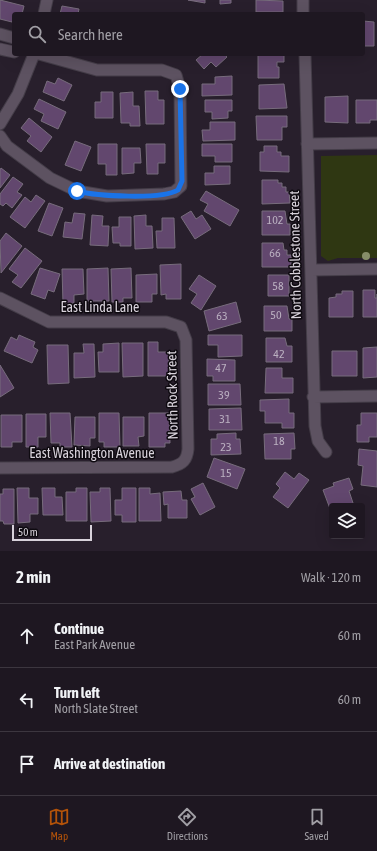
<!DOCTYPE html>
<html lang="en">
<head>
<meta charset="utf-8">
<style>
	:root { --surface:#1e1721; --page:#26202a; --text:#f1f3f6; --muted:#a19fa5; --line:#3c363f; --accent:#b45309 }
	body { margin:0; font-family:"Asap Condensed",sans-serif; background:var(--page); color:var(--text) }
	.controls { position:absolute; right:12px; bottom:12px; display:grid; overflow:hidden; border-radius:4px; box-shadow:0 4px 16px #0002 }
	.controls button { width:36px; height:36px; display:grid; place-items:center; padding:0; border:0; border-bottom:1px solid var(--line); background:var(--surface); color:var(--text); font:20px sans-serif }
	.scale { position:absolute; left:12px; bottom:10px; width:80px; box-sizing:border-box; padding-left:4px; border:2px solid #d8d2db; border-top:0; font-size:11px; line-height:14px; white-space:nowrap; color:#d8d2db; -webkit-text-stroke:3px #0e0a10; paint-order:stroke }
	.stop { position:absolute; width:12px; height:12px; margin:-9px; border:3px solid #1a73e8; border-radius:50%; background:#fff }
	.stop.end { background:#1a73e8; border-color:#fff; box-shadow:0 1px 4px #0008 }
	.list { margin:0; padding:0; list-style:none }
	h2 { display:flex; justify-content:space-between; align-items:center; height:52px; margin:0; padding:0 16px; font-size:17px }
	h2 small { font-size:13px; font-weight:400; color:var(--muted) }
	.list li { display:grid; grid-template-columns:26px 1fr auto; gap:12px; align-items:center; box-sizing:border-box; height:64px; padding:0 16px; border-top:1px solid var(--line) }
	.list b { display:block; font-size:15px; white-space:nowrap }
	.list p { margin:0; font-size:13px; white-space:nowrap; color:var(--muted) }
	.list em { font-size:13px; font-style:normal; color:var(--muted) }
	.icon { flex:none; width:22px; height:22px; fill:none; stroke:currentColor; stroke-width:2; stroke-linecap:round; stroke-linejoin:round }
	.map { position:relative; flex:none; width:377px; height:551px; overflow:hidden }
	.search { position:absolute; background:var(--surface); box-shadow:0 4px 16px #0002; left:12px; right:12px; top:12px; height:44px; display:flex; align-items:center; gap:10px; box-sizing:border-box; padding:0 14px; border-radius:4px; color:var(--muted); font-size:15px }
	.sheet { height:244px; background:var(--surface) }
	nav { display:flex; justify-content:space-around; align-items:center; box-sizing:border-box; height:56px; border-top:1px solid var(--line); background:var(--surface); font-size:11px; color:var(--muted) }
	nav a { display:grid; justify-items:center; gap:2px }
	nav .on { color:var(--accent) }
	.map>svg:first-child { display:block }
</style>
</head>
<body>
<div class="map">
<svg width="377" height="551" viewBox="0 0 377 551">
	<rect width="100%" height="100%" fill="#281f2c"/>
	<path fill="#2f3712" d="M377,155V258H338L328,261L321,256V156Z"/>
	<path fill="#62476e" stroke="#776c7c" d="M0,0L24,6L22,14H14L12,22L0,19Z
		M188,0H205V3Z
		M220,0H231V3L220,4Z
		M256,0L283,1V12H256Z
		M62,6L79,9L78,14H60Z
		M363,21L374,22V46H363Z
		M203,54H224L227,57L216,67L211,62L204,69L196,60Z
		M258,54H284V62H277V67H279V78H258Z
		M232,76V95L202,96V84H215V77Z
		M58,78L72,85L64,101L43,92L47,81L55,84Z
		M284,84L287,108L259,109V85Z
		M145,91H158V100H164V124H146Z
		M101,92H113V118H95V102H101Z
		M133,92V106H139L140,126H130V123H121L120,93Z
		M348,96V123L325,122V97Z
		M39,99L66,112L58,129L41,121L44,114L34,109Z
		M205,100H232V111H228V118L212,119V112H205Z
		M356,100H377V120H370V123H356Z
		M256,116H287V127H282V140H257Z
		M29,118L52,137L41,152L27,141L31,136L21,128Z
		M210,122H235V140L203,141L202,130H210Z
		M75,141L91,147L81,171L65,165Z
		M98,144H117V175H106V164H98Z
		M146,144H165V163H158V174H147Z
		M202,144H232V162H215V156H202Z
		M264,146H277V152H281V156H289V172L260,171V152H264Z
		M122,148H140L141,163H134V173L122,174Z
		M214,166H230V184L205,185V173H214Z
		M1,168L10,175L0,188V170Z
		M13,177L23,184L17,192L22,195L12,208L6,203L3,206L0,204V194Z
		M262,180H278V183H282V187H286V192H289L290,203L262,204Z
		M206,191L239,210L230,226L204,211L208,204L200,200Z
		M36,195L45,201L25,228L10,217L25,197L31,202Z
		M49,203L63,208L52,236L38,231Z
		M191,211L196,219L202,215L211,229L195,239L181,217Z
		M262,211H285L287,224H290V235H262Z
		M74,213L85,214L82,239L63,237L65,222L72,223Z
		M92,215L103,216L102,226H109L108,246L90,245Z
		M146,215V226H152L153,248L135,249L134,216Z
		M119,217H131V246H120V243H113L112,227H119Z
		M162,218H174L175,248H157L156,231H162Z
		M6,233L22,246L1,273L0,241Z
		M262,243H283L284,250H287V255H291V267H262Z
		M25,248L42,261L21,288L12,282L18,275L9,269Z
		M181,264V299H166V294L161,295L160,265Z
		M40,268L60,274L54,292L48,290L45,299L31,294Z
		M108,268L109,301H87V269Z
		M131,268L132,298H123V302H112L111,269Z
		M62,269H83L84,294L74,295V303L63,304Z
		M157,274V294H152V302H136V275Z
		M199,275L216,286L201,310L191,303L197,294L189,289Z
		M268,275H289V296H268Z
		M363,290H375V298H377V294V317H363Z
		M342,291H353V317H329V298L336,297V294H342Z
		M236,302L241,322L209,331L204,311Z
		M264,306H287L289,319H292V331H264Z
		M19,335L35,342L33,347L38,350L32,363L4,351L11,337L17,340Z
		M208,335H242V356L218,357V345H208Z
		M266,338H285L287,346H292V362H266Z
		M148,342H158V352H169V376H148Z
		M119,343V372H99L98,352H103V344Z
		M122,343H143V376L123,377Z
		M83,344H94L95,377L74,378V353H84Z
		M47,345H68L69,383L48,384Z
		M377,347V377L363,378V348Z
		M332,351H357V376H332Z
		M207,359L235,360V381H213V376H207Z
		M0,365L14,388L0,397Z
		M266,368H282V378H293V393H265Z
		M208,384H240L241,405H208Z
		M289,399V413H294V428H282V423H265V411H260V400Z
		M241,408L242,430H209V409Z
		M50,413H70L72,447H60V443H51Z
		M99,413H119L120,447H104V442H99Z
		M149,413H169L170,443H165V447H149Z
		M361,413H377V437H369V442H357V425H361Z
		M26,414H46V437H38V447H26Z
		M1,415H22V442H12V447H1Z
		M75,417H95V438H90V446L74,445Z
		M123,417H144V436L138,437L139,446H123Z
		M236,433V439H240L241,454L211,455V439H217V434Z
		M294,433L295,449H291V459H265L264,434Z
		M359,449L377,451V487L361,485L363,466L358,465Z
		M214,458L245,469L237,489L207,477Z
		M285,472L294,479L299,473L309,480L288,508L273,497L280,488L276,484Z
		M349,478L353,489L349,491L354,506H332V514L323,490L334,486L333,483Z
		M203,483L215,507L200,515L191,499L195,497L191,489Z
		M17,488H29V498H38V514H30V522L18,523Z
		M42,488H55V497H62L63,515H43Z
		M76,488H87V521H66V492H76Z
		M100,488H110L111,521L91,522L90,492H100Z
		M122,488H136V522H122V515H115V500H122Z
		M139,488H150V494L160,493L161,521H139Z
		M3,489H14V524H4L3,521H0V494H3Z
		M181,491L182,500H187V518H168V504L164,505L163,492Z"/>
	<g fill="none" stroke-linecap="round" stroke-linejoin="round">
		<defs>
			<path id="minor" d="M303,0V14
				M44,14L47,0
				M0,34L14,38
				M0,49L14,52
				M305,54L315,426L318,441L326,452
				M0,124L18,94L34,54
				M0,136L7,146L50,178L77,191L107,196L164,194L174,192L181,186L180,89L176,75L162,70H97L39,54
				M307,144L377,143
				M311,270L377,269
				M0,298L49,322H166L181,327L186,340L188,449C187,460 183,464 172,467L0,468
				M313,397L377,396"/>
		</defs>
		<use href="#minor" stroke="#443d48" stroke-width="13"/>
		<use href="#minor" stroke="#5d5261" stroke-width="11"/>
	</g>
	<circle fill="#868d68" cx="366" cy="256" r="4"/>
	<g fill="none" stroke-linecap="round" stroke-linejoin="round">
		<path stroke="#1a73e8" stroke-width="5" d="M77,191C96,196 162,200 178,190L182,181L180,89"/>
	</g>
	<g text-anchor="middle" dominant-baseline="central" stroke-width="3" stroke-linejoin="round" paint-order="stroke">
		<g font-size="12" fill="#baafc0">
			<text x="275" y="220">102</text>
			<text x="275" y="253">66</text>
			<text x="278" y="286">58</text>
			<text x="276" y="315">50</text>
			<text x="222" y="316">63</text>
			<text x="279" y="354">42</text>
			<text x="221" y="368">47</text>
			<text x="224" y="395">39</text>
			<text x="225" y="419">31</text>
			<text x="279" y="441">18</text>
			<text x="226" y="447">23</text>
			<text x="226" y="473">15</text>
		</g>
		<g font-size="14" fill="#d8d2db" stroke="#0e0a10">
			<text transform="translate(295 255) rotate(-91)">North Cobblestone Street</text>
			<text x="100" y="307">East Linda Lane</text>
			<text transform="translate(172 395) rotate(-91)">North Rock Street</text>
			<text x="92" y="453">East Washington Avenue</text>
		</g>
	</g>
</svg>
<div class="controls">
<button><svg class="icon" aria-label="layers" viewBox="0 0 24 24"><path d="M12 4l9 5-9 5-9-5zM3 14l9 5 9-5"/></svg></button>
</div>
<div class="scale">50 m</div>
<div class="stop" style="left:77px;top:191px"></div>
<div class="stop end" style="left:180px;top:89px"></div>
<div class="search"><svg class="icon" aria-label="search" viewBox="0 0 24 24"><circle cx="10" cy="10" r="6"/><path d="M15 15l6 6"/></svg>Search here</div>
</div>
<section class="sheet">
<h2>2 min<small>Walk · 120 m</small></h2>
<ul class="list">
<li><svg class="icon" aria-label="ahead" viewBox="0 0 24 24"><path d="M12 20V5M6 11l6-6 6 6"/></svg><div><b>Continue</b><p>East Park Avenue</p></div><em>60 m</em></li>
<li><svg class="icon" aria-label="left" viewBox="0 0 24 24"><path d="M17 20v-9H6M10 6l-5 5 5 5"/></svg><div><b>Turn left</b><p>North Slate Street</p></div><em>60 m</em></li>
<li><svg class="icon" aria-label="arrive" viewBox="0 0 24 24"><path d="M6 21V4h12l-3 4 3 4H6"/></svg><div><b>Arrive at destination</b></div></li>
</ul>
</section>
<nav>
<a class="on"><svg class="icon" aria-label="map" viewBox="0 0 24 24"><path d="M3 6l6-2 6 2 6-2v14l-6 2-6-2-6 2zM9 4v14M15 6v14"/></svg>Map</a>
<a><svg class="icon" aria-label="directions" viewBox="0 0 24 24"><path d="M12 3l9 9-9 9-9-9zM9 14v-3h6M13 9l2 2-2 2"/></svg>Directions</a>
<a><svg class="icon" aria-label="saved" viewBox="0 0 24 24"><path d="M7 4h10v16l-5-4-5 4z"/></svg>Saved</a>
</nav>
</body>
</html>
